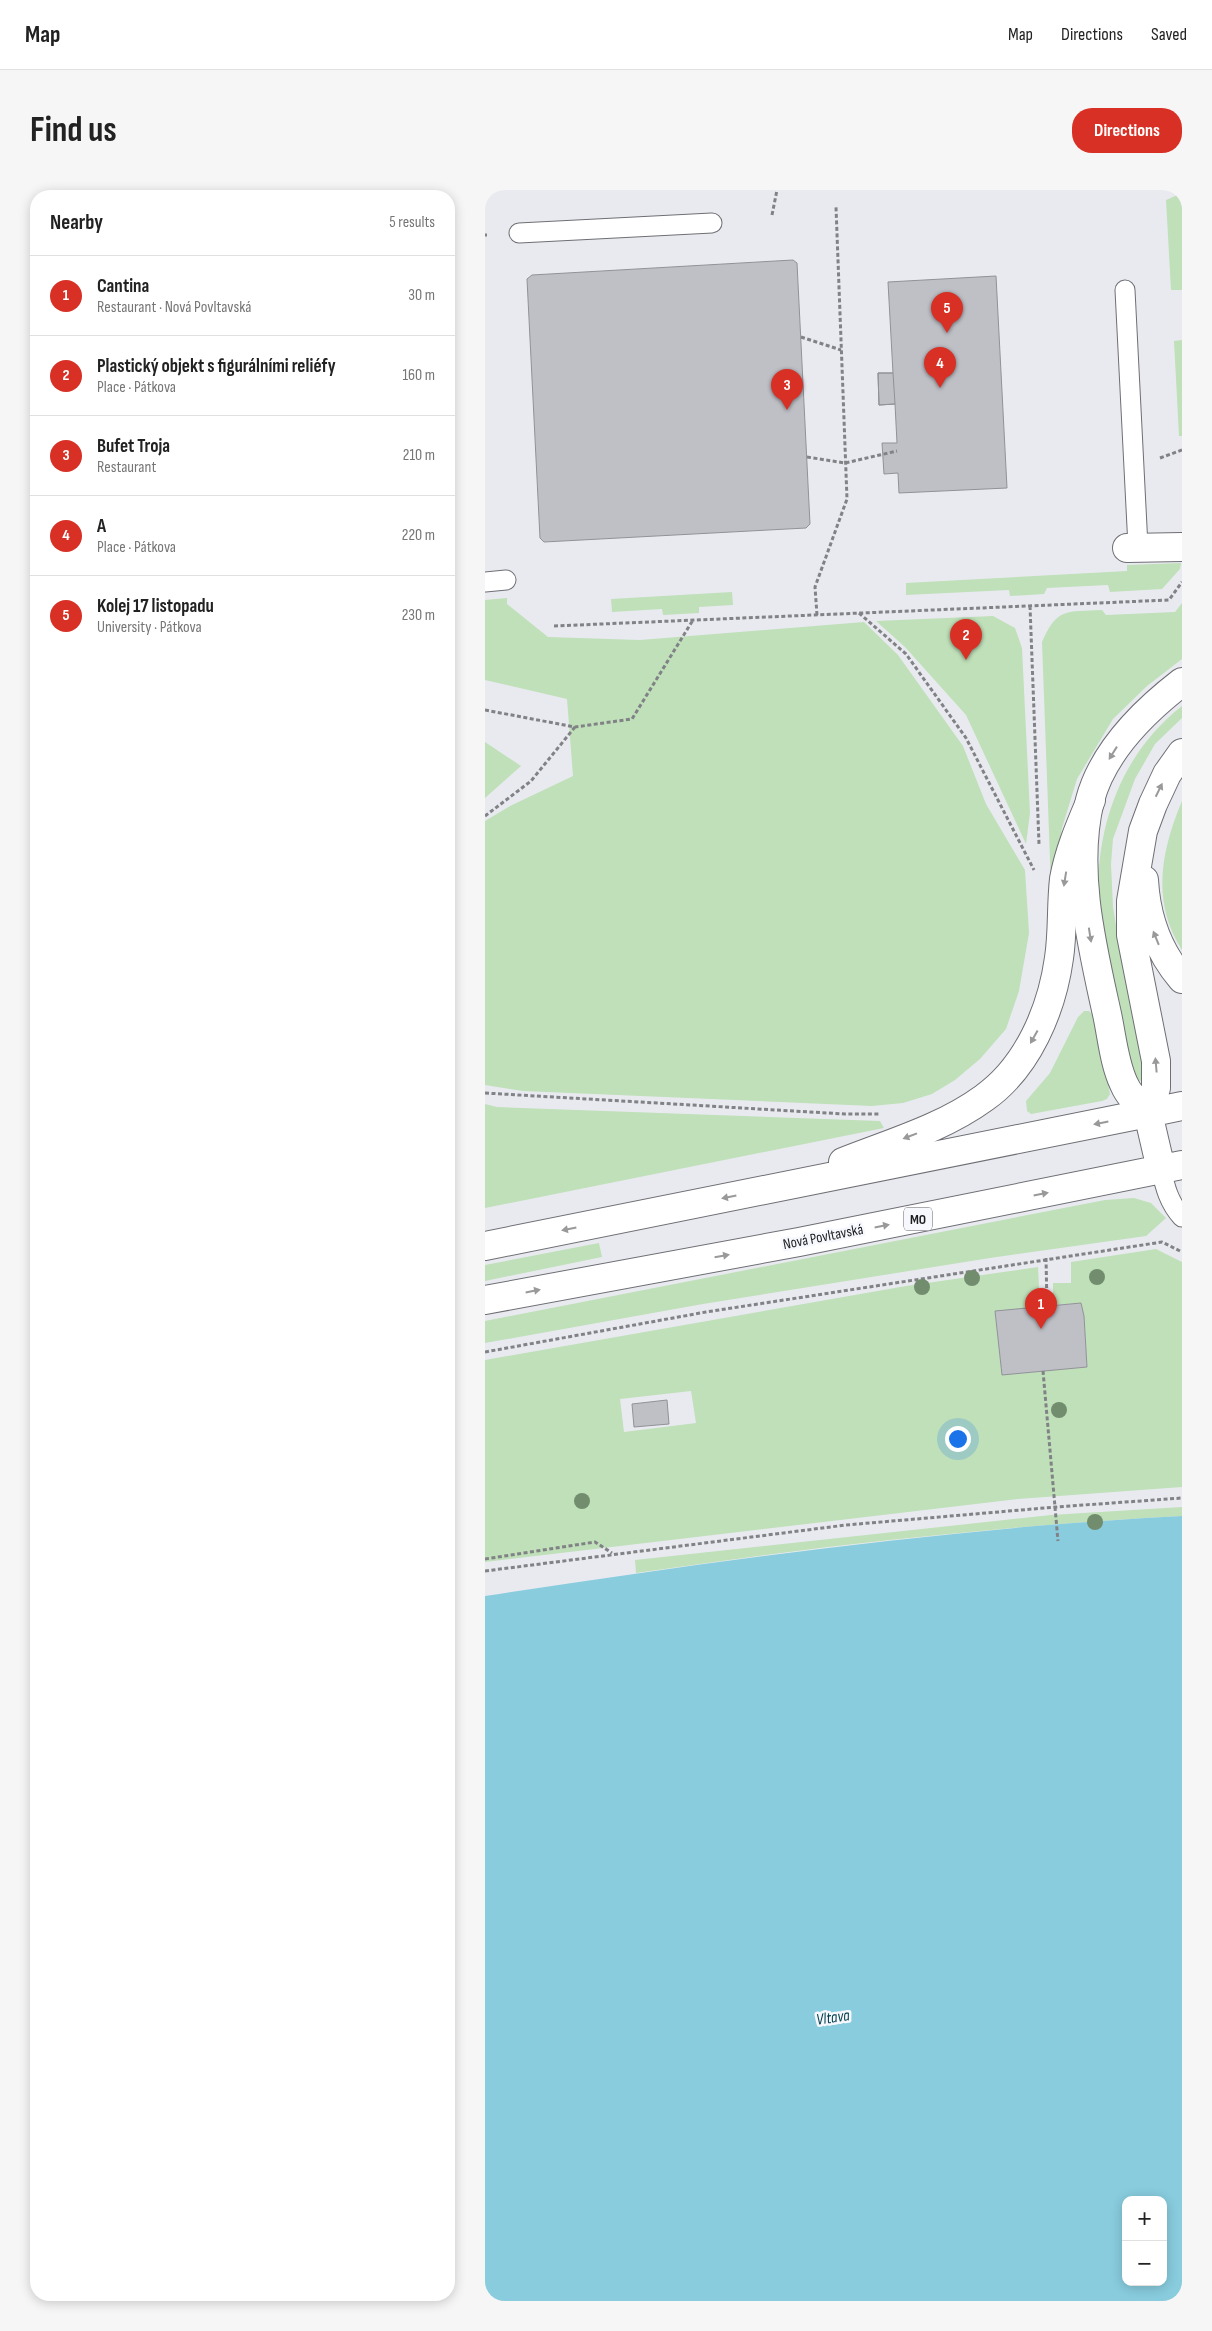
<!DOCTYPE html>
<html lang="en">
<head>
<meta charset="utf-8">
<style>
	:root { --surface:#fff; --page:#f6f6f6; --text:#222; --muted:#767676; --line:#e0e0e0; --accent:#d93025 }
	body { margin:0; font-family:"Sofia Sans Condensed",sans-serif; background:var(--page); color:var(--text) }
	.controls { position:absolute; right:15px; bottom:15px; display:grid; overflow:hidden; border-radius:10px; box-shadow:0 2px 12px #0003 }
	.controls button { width:45px; height:45px; display:grid; place-items:center; padding:0; border:0; border-bottom:1px solid var(--line); background:var(--surface); color:var(--text); font:25px sans-serif }
	.you { position:absolute; left:472px; top:1248px; width:18px; height:18px; margin:-12px; border:4px solid #fff; border-radius:50%; background:#1a73e8; box-shadow:0 0 0 8px #1a73e833 }
	.badge { display:grid; place-items:center; width:32px; height:32px; border-radius:50%; background:var(--accent); color:#fff; font-size:16px; font-weight:700 }
	.pin { position:absolute; translate:-50% -41px; filter:drop-shadow(0 1px 2px #0008) }
	.pin::after { content:''; position:absolute; top:26px; width:18px; height:15px; background:inherit; clip-path:polygon(0 0,100% 0,50% 100%) }
	.list { margin:0; padding:0; list-style:none }
	h2 { display:flex; justify-content:space-between; align-items:center; height:65px; margin:0; padding:0 20px; font-size:21px }
	h2 small { font-size:16px; font-weight:400; color:var(--muted) }
	.list li { display:grid; grid-template-columns:32px 1fr auto; gap:15px; align-items:center; box-sizing:border-box; height:80px; padding:0 20px; border-top:1px solid var(--line) }
	.list b { display:block; font-size:19px; white-space:nowrap }
	.list p { margin:0; font-size:16px; white-space:nowrap; color:var(--muted) }
	.list em { font-size:16px; font-style:normal; color:var(--muted) }
	.map { position:relative; flex:none; width:697px; height:2111px; overflow:hidden; border-radius:20px }
	header { display:flex; align-items:center; gap:30px; box-sizing:border-box; height:70px; padding:0 25px; background:var(--surface); border-bottom:1px solid var(--line) }
	header strong { font-size:24px }
	nav { display:flex; gap:28px; margin-inline-start:auto; font-size:18px }
	.intro { display:flex; align-items:center; justify-content:space-between; box-sizing:border-box; height:120px; padding:0 30px }
	h1 { margin:0; font-size:35px }
	.button { padding:12px 22px; border-radius:20px; background:var(--accent); color:#fff; font-size:18px; font-weight:700 }
	main { display:flex; gap:30px; padding:0 30px }
	aside { flex:1; background:var(--surface); border-radius:20px; box-shadow:0 2px 12px #0003 }
	.map>svg:first-child { display:block }
</style>
</head>
<body>
<header>
<strong>Map</strong>
<nav><a>Map</a><a>Directions</a><a>Saved</a></nav>
</header>
<div class="intro"><h1>Find us</h1><a class="button">Directions</a></div>
<main>
<aside>
<h2>Nearby<small>5 results</small></h2>
<ul class="list">
<li><span class="badge">1</span><div><b>Cantina</b><p>Restaurant · Nová Povltavská</p></div><em>30 m</em></li>
<li><span class="badge">2</span><div><b>Plastický objekt s figurálními reliéfy</b><p>Place · Pátkova</p></div><em>160 m</em></li>
<li><span class="badge">3</span><div><b>Bufet Troja</b><p>Restaurant</p></div><em>210 m</em></li>
<li><span class="badge">4</span><div><b>A</b><p>Place · Pátkova</p></div><em>220 m</em></li>
<li><span class="badge">5</span><div><b>Kolej 17 listopadu</b><p>University · Pátkova</p></div><em>230 m</em></li>
</ul>
</aside>
<div class="map">
<svg width="697" height="2111" viewBox="0 0 697 2111">
	<rect width="100%" height="100%" fill="#e9eaf0"/>
	<path fill="#bfe0b9" fill-rule="evenodd" d="M697,3V100H686L681,10Z
		M697,150V246H694L689,151Z
		M696,373L695,379L677,399L625,402L623,395L562,398L559,404L525,406L524,400L421,405V393L642,381V375Z
		M247,402L248,415L214,417V423L178,425L177,419L127,422L126,409Z
		M22,408V414L63,447L155,450L379,432L413,465L478,556L501,614L540,680L544,743L534,801L521,839L495,869L470,890L447,904L418,913L387,916L38,901L0,895V631L25,616L88,586L82,509L0,490V410Z
		M697,413V469L662,496L628,529L592,589L577,638L566,697L557,452C572,417 582,422 617,420L621,425L690,422Z
		M508,426L530,438L537,458L545,623L541,654L481,525L420,457L391,431Z
		M697,516V528L670,554L650,589L628,649L626,674L628,717L634,754L660,886L658,890L655,891L649,887C642,852 634,817 626,782C622,763 616,743 614,723C608,644 633,566 697,516Z
		M0,552L36,576L0,608Z
		M697,611V760C666,712 676,661 697,611Z
		M599,821H604L610,827L625,904L622,909L617,911L546,924L542,921L541,911L565,883L593,827Z
		M0,914L12,917L395,931L399,938L0,1018Z
		M649,1008L666,1013L681,1028L661,1046L505,1068L218,1114L0,1153V1131L620,1010Z
		M114,1053L117,1067L0,1091V1075Z
		M671,1059L697,1072V1297L533,1309L0,1372V1170L421,1096L553,1077L555,1116L510,1122L517,1185L602,1177L599,1126L596,1113L568,1115V1093H586V1072ZM206,1201L211,1233L139,1242L135,1209Z
		M697,1317V1326C514,1336 332,1356 151,1383L150,1370L566,1325Z"/>
	<path fill="#88ccde" fill-rule="evenodd" d="M697,1326V2111H0V1406C231,1371 463,1338 697,1326ZM641,2010H678V2092H641Z"/>
	<path fill="#bfc0c6" stroke="#919298" d="M308,70L312,73L325,334L321,338L59,352L55,348L42,89L47,85Z
		M511,86L522,298L414,303L413,283L399,284L397,253H412L410,214L394,215L393,183H408L403,92Z
		M393,183H408L410,214L394,215Z
		M596,1113L599,1126L602,1177L517,1185L510,1121Z
		M182,1210L184,1234L149,1237L147,1214Z"/>
	<g fill="none" stroke-linecap="round" stroke-linejoin="round">
		<defs>
			<path id="lane" d="M34,43L227,33
				M640,100L653,357
				M0,392L21,390
				M676,979C680,997 684,1013 697,1027"/>
			<path id="street" d="M642,358L697,357"/>
			<path id="primary" d="M659,690C661,726 673,761 697,789
				M663,923C654,915 644,906 639,894C629,873 627,847 622,824C607,756 588,680 605,610C618,561 658,522 697,492
				M663,923L697,916
				M676,979L663,923L671,898V871L646,745V711L658,641L668,614L682,584L697,563
				M0,1110L314,1052L697,975"/>
			<path id="highway" d="M358,972C406,953 458,938 499,908C543,877 567,819 574,768C578,742 576,715 579,689C584,661 595,636 606,610
				M0,1056L663,923"/>
		</defs>
		<use href="#lane" stroke="#6e6f74" stroke-width="21"/>
		<use href="#street" stroke="#6e6f74" stroke-width="30"/>
		<use href="#primary" stroke="#6e6f74" stroke-width="30"/>
		<use href="#highway" stroke="#6e6f74" stroke-width="30"/>
		<path stroke="#818286" stroke-width="3" stroke-dasharray="4 2.5" stroke-linecap="butt" d="M694,0L697,5
			M287,25L292,0
			M0,45H2
			M316,147L356,160
			M322,267L360,273L412,261
			M675,268L697,260
			M545,416L554,654
			M374,423L421,464L481,548L549,680
			M332,425L330,397L362,309L351,17
			M69,436L684,410L697,392
			M0,520L90,537L147,529L208,430
			M0,626L46,591L90,537
			M0,903L360,924H394
			M561,1068L562,1116
			M0,1162L221,1122L677,1052L697,1062
			M558,1181L573,1351
			M0,1369L110,1352L127,1363
			M0,1381L361,1335L571,1317L697,1308"/>
		<use href="#lane" stroke="#fff" stroke-width="19"/>
		<use href="#street" stroke="#fff" stroke-width="28"/>
		<use href="#primary" stroke="#fff" stroke-width="28"/>
		<use href="#highway" stroke="#fff" stroke-width="28"/>
	</g>
	<g fill="#728d6e">
		<circle cx="612" cy="1087" r="8"/>
		<circle cx="487" cy="1088" r="8"/>
		<circle cx="437" cy="1097" r="8"/>
		<circle cx="574" cy="1220" r="8"/>
		<circle cx="97" cy="1311" r="8"/>
		<circle cx="610" cy="1332" r="8"/>
	</g>
	<defs><path id="oneway-solid" d="M-6-.8H1V-3.2L6.5 0L1 3.2V.8H-6Z" transform="scale(1.25)"/></defs>
	<g fill="#99999a">
		<use href="#oneway-solid" transform="translate(628 563) rotate(122)"/>
		<use href="#oneway-solid" transform="translate(674 600) rotate(-64)"/>
		<use href="#oneway-solid" transform="translate(580 689) rotate(99)"/>
		<use href="#oneway-solid" transform="translate(605 745) rotate(81)"/>
		<use href="#oneway-solid" transform="translate(671 748) rotate(-112)"/>
		<use href="#oneway-solid" transform="translate(549 847) rotate(119)"/>
		<use href="#oneway-solid" transform="translate(671 875) rotate(-95)"/>
		<use href="#oneway-solid" transform="translate(616 933) rotate(169)"/>
		<use href="#oneway-solid" transform="translate(425 946) rotate(159)"/>
		<use href="#oneway-solid" transform="translate(556 1004) rotate(-11)"/>
		<use href="#oneway-solid" transform="translate(244 1007) rotate(169)"/>
		<use href="#oneway-solid" transform="translate(397 1036) rotate(-11)"/>
		<use href="#oneway-solid" transform="translate(84 1039) rotate(169)"/>
		<use href="#oneway-solid" transform="translate(237 1066) rotate(-10)"/>
		<use href="#oneway-solid" transform="translate(48 1101) rotate(-11)"/>
	</g>
	<g text-anchor="middle" dominant-baseline="central" stroke-width="5" stroke-linejoin="round" paint-order="stroke">
		<rect fill="#f7f8fe" stroke="#5e5f62" stroke-width="1" x="419" y="1017.5" width="28" height="23" rx="4"/>
		<g font-size="14" font-weight="bold" fill="#1c1d1f">
			<text x="433" y="1029">MO</text>
		</g>
		<g font-size="15" fill="#1c1d1f" stroke="#f7f8fe">
			<text transform="translate(338 1047) rotate(-11)">Nová Povltavská</text>
		</g>
		<g font-size="16" font-style="italic" fill="#003e4b" stroke="#f7f8fe">
			<text transform="translate(348 1828) rotate(-8)">Vltava</text>
		</g>
	</g>
</svg>
<div class="controls">
<button>+</button>
<button>−</button>
</div>
<div class="you"></div>
<div class="pin badge" style="left:556px;top:1139px">1</div>
<div class="pin badge" style="left:481px;top:470px">2</div>
<div class="pin badge" style="left:302px;top:220px">3</div>
<div class="pin badge" style="left:455px;top:198px">4</div>
<div class="pin badge" style="left:462px;top:143px">5</div>
</div>
</main>
</body>
</html>
